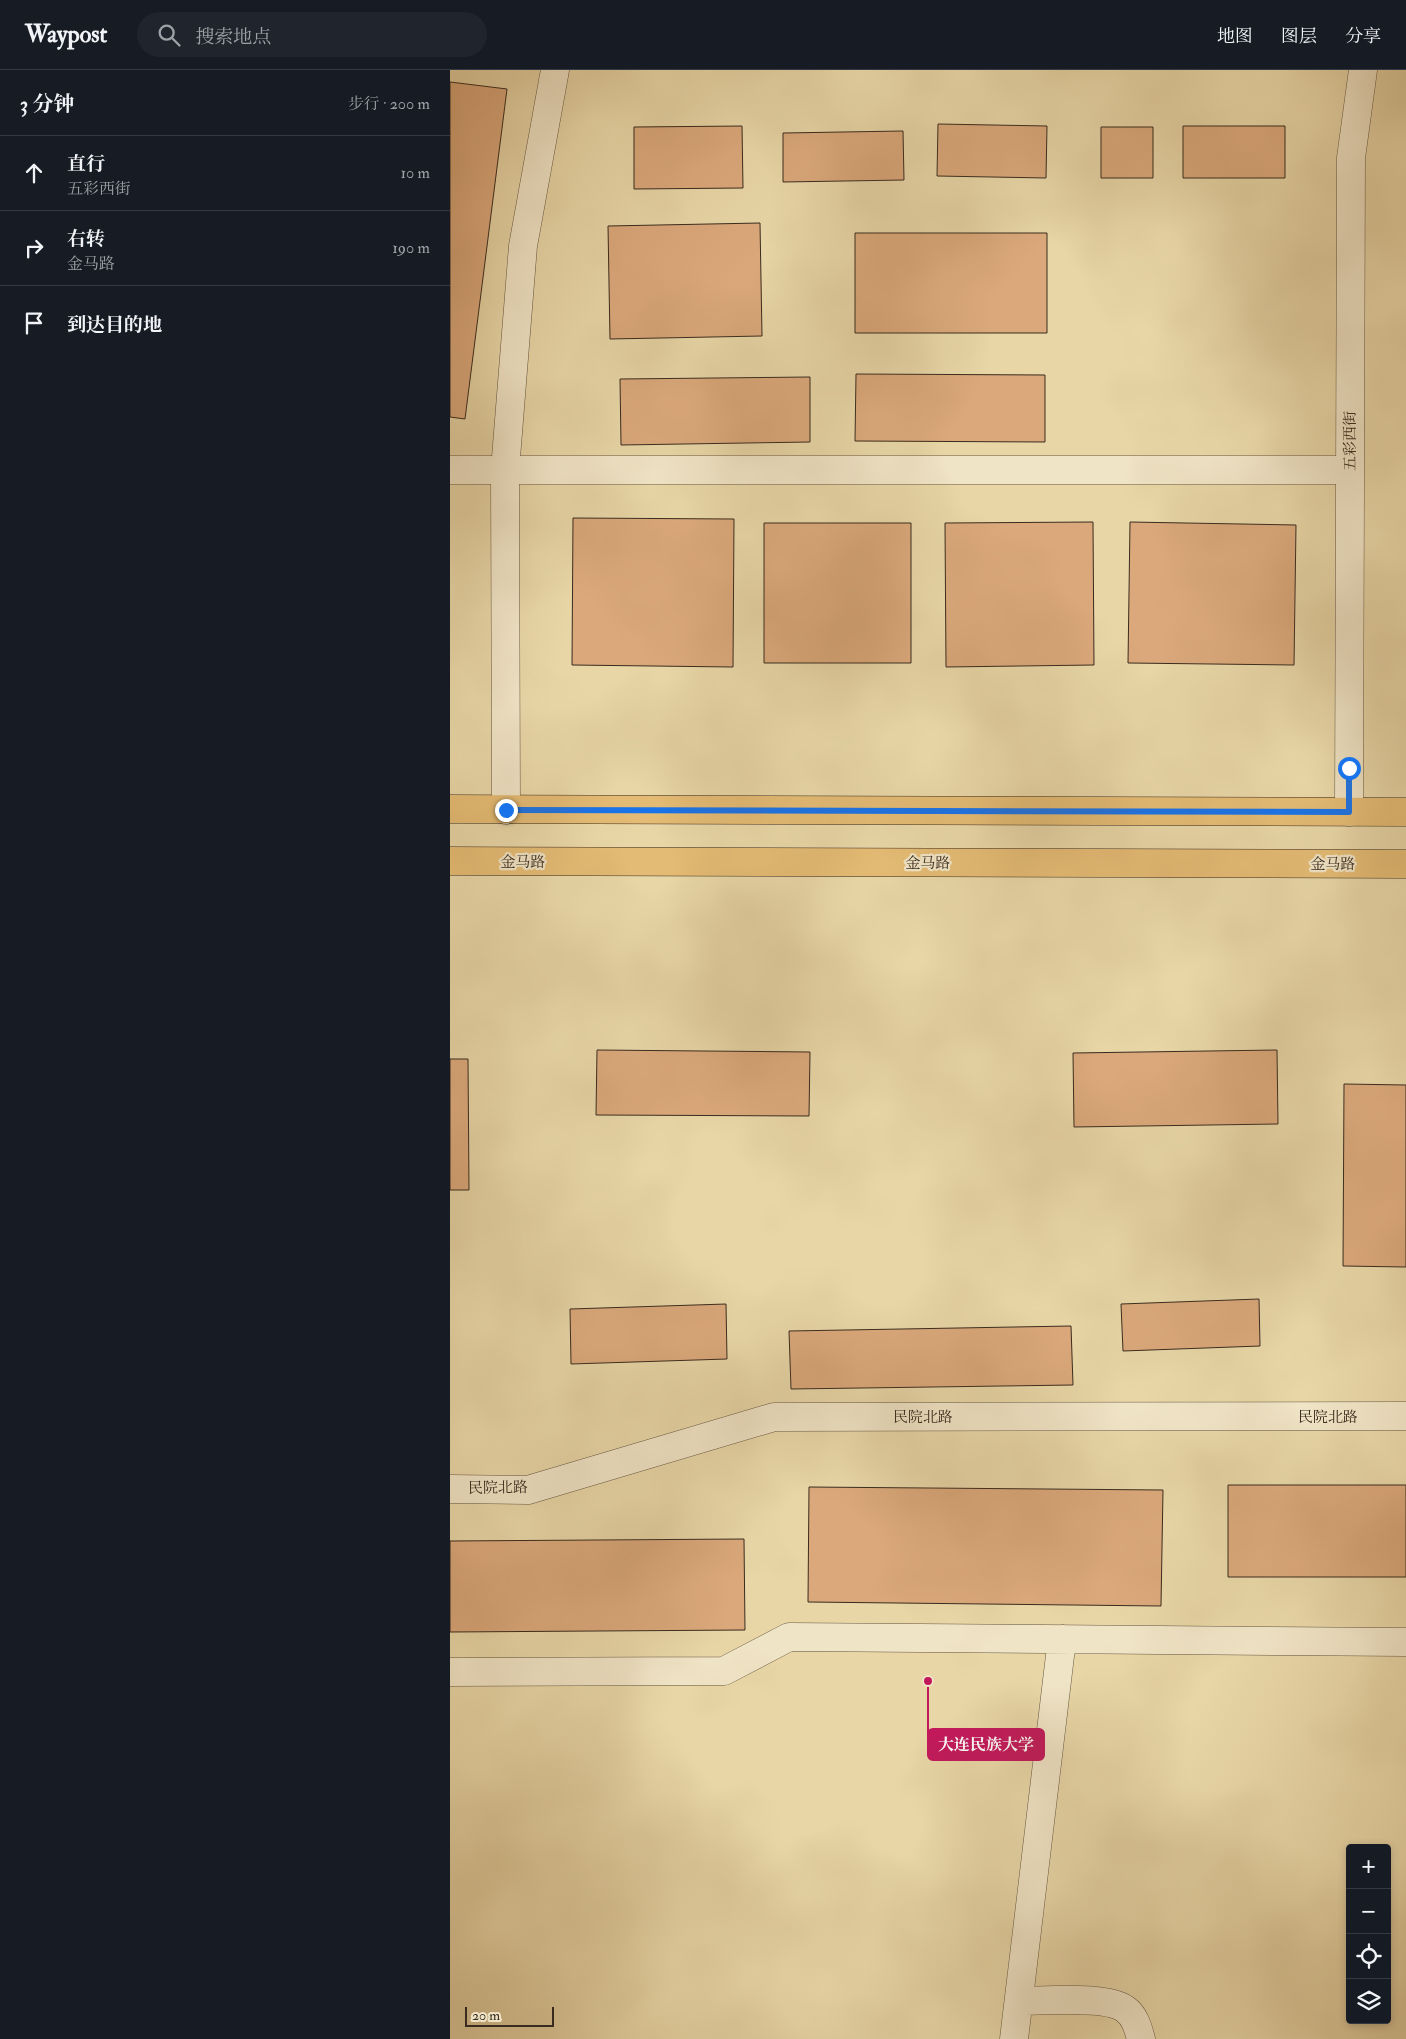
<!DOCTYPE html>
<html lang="zh">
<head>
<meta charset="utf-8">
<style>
	:root { --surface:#171b24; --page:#20242c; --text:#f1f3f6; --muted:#9ea1a6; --line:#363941 }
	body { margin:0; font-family:"IM FELL Double Pica","Noto Serif SC",serif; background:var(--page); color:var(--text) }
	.controls { position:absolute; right:15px; bottom:15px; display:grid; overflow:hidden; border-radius:5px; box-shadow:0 2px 8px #0003 }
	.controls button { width:45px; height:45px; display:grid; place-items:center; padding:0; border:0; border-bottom:1px solid var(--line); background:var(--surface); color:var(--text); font:25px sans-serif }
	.scale { position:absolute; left:15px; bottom:12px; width:89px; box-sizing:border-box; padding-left:5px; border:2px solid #392c1f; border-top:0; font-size:14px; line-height:18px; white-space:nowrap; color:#392c1f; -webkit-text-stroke:4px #f0e4c6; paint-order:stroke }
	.stop { position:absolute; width:15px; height:15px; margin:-11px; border:4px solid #1a73e8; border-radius:50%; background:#fff }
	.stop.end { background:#1a73e8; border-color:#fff; box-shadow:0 1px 5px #0008 }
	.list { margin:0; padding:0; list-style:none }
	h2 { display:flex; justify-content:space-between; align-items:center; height:65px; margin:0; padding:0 20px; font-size:21px }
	h2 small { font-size:16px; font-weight:400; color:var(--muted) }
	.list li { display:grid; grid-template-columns:32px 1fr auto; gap:15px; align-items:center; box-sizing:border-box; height:75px; padding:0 20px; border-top:1px solid var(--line) }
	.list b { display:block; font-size:19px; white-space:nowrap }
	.list p { margin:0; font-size:16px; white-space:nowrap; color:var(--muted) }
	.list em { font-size:16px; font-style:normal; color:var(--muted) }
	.icon { flex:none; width:28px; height:28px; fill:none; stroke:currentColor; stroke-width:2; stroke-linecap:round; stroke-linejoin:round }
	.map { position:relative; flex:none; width:956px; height:1969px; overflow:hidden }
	header { display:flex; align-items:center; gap:30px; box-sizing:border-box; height:70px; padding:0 25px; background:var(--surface); border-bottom:1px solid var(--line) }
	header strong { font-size:24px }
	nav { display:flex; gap:28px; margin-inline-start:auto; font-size:18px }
	.search { width:350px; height:45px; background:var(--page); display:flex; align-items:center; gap:12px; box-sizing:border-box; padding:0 18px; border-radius:28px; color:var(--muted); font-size:19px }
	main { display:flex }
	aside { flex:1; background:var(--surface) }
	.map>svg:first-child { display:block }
</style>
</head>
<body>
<header>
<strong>Waypost</strong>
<div class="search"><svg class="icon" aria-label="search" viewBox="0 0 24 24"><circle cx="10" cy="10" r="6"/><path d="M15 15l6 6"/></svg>搜索地点</div>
<nav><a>地图</a><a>图层</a><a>分享</a></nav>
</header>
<main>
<aside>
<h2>3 分钟<small>步行 · 200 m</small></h2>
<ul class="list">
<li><svg class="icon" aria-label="ahead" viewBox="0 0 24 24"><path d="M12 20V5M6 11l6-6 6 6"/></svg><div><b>直行</b><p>五彩西街</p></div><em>10 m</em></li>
<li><svg class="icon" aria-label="right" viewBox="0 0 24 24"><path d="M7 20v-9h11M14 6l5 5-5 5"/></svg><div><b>右转</b><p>金马路</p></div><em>190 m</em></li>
<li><svg class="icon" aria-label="arrive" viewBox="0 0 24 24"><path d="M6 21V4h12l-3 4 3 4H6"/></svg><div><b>到达目的地</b></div></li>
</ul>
</aside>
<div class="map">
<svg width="956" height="1969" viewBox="0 0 956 1969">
	<rect width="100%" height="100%" fill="#e8d6a7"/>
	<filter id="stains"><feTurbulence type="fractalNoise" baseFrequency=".004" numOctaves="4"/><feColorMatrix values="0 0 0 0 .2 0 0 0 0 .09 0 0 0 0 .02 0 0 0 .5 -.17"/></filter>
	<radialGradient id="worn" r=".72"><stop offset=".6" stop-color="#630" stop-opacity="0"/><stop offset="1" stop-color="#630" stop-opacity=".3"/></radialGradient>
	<path fill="#daa87b" stroke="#392c1f" d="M0,12L57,19L15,349L0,347Z
		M488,54L597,56L596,108L487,106Z
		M292,56L293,118L184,119V57Z
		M733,56H835V108H733Z
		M651,57H703V108H651Z
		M453,61L454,110L333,112V63Z
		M310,153L312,266L160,269L158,156Z
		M405,163H597V263H405Z
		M406,304L595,305V372L405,371Z
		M360,307V372L171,375L170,309Z
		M123,448L284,449L283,597L122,595Z
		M643,452L644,595L496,597L495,453Z
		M680,452L846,455L844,595L678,593Z
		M314,453H461V593H314Z
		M147,980L360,982L359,1046L146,1045Z
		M827,980L828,1054L624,1057L623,983Z
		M0,989H18L19,1120H0Z
		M894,1014L956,1015V1197L893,1196Z
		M809,1229L810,1276L673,1281L671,1234Z
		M276,1234L277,1289L121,1294L120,1239Z
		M621,1256L623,1315L341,1319L339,1261Z
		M778,1415H956V1507H778Z
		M359,1417L713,1420L711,1536L358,1532Z
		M294,1469L295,1560L0,1562V1471Z"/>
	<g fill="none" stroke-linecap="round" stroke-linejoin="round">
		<defs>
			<path id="minor" d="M0,400H900
				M56,740L55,400L73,176L105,0
				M899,742L901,88L913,0
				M0,1419L78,1420L324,1347L956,1346
				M0,1602L274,1601L339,1567L956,1572
				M569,1931C593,1931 657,1925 675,1939C685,1946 688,1958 691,1969
				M564,1969L612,1569"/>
			<path id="major" d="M0,739L956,742
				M0,791L956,794"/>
		</defs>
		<use href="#minor" stroke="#655641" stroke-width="29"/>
		<use href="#major" stroke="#392c1f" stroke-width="29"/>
		<use href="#minor" stroke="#f0e4c6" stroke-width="28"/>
		<use href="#major" stroke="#e4bb74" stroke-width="28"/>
	</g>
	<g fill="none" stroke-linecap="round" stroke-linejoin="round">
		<path stroke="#1a73e8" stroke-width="6" d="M56,740L899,742V698"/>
	</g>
	<g text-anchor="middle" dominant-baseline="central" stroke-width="4.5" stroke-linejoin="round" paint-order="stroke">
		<g font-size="15" fill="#392c1f" stroke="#f0e4c6">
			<text transform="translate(900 371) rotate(-90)">五彩西街</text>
			<text x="73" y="792">金马路</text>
			<text x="478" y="793">金马路</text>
			<text x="883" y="794">金马路</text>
			<text x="473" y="1347">民院北路</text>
			<text x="878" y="1347">民院北路</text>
			<text transform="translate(48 1418) rotate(-1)">民院北路</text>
		</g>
	</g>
	<path fill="none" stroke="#c2185b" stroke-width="2" d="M478 1611L478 1674"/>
	<circle fill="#c2185b" stroke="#f0e4c6" stroke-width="2" cx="478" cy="1611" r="5"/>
	<rect fill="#c2185b" stroke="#c2185b" stroke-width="2" x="478" y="1659" width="116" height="31" rx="5"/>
	<g font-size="16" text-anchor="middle" font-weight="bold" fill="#fff">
		<text x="536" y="1680">大连民族大学</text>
	</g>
	<rect width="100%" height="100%" filter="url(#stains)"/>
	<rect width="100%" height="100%" fill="url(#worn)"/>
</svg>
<div class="controls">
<button>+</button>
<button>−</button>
<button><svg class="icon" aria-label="locate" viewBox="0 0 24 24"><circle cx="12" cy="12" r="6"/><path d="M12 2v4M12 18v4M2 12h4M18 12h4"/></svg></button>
<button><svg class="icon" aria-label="layers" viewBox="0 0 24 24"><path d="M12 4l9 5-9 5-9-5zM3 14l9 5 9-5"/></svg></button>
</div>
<div class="scale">20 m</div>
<div class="stop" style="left:899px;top:698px"></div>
<div class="stop end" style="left:56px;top:740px"></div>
</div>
</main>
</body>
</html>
